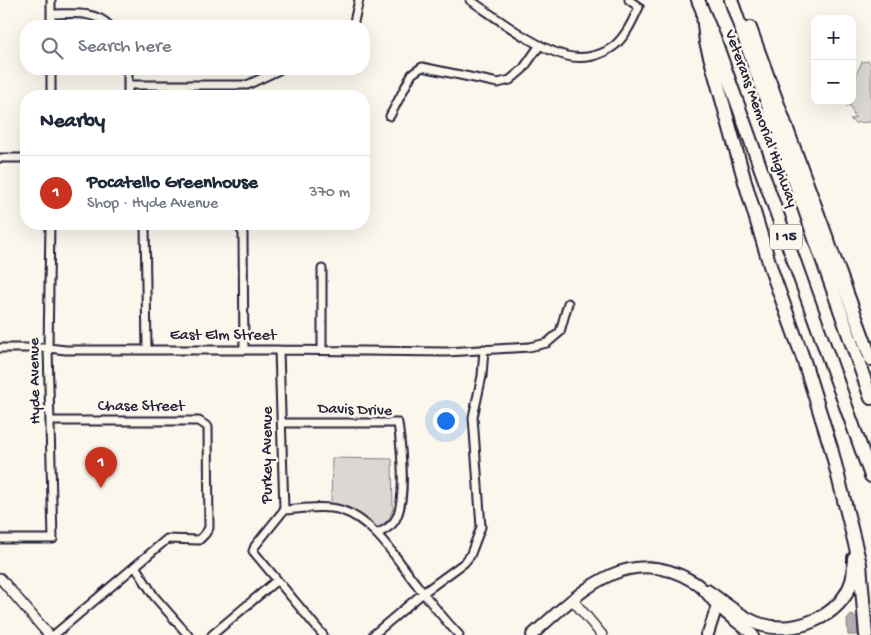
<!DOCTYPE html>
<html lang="en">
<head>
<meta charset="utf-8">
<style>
	:root { --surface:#fff; --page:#f6f6f7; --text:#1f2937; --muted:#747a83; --line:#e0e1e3; --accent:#c8321e }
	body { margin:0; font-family:"Gochi Hand",sans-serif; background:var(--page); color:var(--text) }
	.controls { position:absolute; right:15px; top:15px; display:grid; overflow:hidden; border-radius:10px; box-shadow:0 5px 20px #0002 }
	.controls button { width:45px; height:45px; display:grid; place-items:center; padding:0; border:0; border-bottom:1px solid var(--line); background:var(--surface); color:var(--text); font:25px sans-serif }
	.you { position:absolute; left:445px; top:420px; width:18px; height:18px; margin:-12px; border:4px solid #fff; border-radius:50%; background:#1a73e8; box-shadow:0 0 0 8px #1a73e833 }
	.badge { display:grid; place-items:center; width:32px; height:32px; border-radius:50%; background:var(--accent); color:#fff; font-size:16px; font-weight:700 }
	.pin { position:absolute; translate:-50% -41px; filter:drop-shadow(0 1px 2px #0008) }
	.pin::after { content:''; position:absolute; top:26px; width:18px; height:15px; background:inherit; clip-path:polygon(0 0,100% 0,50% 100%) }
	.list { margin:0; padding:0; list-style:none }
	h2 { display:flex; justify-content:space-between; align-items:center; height:65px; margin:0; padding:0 20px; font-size:21px }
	h2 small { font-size:16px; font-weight:400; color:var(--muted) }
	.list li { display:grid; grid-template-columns:32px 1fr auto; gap:15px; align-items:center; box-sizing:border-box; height:75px; padding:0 20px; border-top:1px solid var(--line) }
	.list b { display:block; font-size:19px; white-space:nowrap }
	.list p { margin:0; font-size:16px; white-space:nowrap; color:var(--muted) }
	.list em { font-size:16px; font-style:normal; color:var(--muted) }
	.icon { flex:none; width:28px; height:28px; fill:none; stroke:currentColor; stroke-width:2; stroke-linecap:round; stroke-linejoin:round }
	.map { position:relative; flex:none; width:871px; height:635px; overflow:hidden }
	.search { position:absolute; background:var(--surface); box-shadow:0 5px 20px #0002; left:20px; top:20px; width:350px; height:55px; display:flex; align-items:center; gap:12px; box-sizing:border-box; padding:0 18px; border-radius:20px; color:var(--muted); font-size:19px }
	.panel { position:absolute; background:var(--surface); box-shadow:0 5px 20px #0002; left:20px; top:90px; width:350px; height:140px; border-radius:20px }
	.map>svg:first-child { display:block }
</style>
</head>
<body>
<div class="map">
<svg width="871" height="635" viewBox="0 0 871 635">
	<rect width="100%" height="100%" fill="#fbf7ec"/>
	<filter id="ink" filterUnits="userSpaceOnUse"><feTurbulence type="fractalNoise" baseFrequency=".02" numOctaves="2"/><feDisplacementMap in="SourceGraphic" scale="10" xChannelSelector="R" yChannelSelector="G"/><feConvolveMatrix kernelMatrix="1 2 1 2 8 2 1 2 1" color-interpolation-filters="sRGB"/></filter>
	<g filter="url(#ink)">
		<path fill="#dbd8d3" stroke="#7e7d87" d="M868,61L871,65V122L854,123L850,119L855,118L850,105L846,106L844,101H852V83L862,62Z
			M332,458L392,459L393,509L389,519L380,527C370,527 365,516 355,512C347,509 339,507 331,506Z"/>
		<path fill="#b1aeb0" stroke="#787681" d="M851,615L857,617L858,635H848L847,620Z"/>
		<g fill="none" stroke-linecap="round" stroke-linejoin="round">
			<defs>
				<path id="minor" d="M51,0V26
					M470,0C497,18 535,48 567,56C583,60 601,56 614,46C626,36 633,20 639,7L629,0
					M51,14C72,14 94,10 110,26
					M353,26L359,0
					M128,69V96
					M128,85H247L279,70
					M51,96V69
					M390,116L412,74L422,67L498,83L510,80L523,69L540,45
					M0,158H26
					M145,224L147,349
					M237,224L243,233V240L244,350
					M0,348H48L66,350H279L447,352L529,347L547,343L560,332L568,303
					M279,350L284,510L255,546L253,551L323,635
					M322,350V269
					M50,421H199L208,427L209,528L205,534L199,540L167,539L54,635
					M282,423H398C401,445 408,506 393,523C389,528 382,531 377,534
					M284,510C301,509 324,505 341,510C375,521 396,559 417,585C430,602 444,619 459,635
					M0,539H53L48,348L50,224
					M135,566L154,596L188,635
					M212,635L277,580
					M373,635L423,593L464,563L470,556L481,527L473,417L482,376L484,349"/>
				<path id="tertiary" d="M0,578L49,635
					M572,599L602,635"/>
				<path id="secondary" d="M532,635C579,593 627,541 694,582C706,589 709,598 718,606C728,617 742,625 753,635
					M706,635L708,634L717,606"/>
				<path id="motorway" d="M698,0L714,38L871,476
					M731,0L871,398
					M703,15L706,42L745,182L772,272L803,358L831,448L860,564L866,635
					M750,28L871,359
					M707,591C723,602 741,618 759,624C794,635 840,618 852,581C854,575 854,565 854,558"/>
			</defs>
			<use href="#minor" stroke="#22223b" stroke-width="11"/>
			<use href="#tertiary" stroke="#22223b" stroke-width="12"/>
			<use href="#secondary" stroke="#22223b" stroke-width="14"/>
			<use href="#motorway" stroke="#22223b" stroke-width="16"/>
			<use href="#minor" stroke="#fbf7ec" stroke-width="7"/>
			<use href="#tertiary" stroke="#fbf7ec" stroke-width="9"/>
			<use href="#secondary" stroke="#fbf7ec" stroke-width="10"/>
			<use href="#motorway" stroke="#fbf7ec" stroke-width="12"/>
		</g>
	</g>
	<g text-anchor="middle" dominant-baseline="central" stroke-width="5" stroke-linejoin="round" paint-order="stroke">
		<rect fill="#fbf7ec" stroke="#636270" stroke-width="1" x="770" y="224.5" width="32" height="25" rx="4"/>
		<g font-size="15" font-weight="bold" fill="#22223b">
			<text x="786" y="237">I 15</text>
		</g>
		<g font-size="16" fill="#22223b" stroke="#fbf7ec">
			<text transform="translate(760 119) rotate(70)">Veterans Memorial Highway</text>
			<text x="223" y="336">East Elm Street</text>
			<text transform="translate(36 381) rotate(-91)">Hyde Avenue</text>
			<text x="141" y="407">Chase Street</text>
			<text transform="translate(355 411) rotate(2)">Davis Drive</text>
			<text transform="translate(268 455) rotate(-90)">Purkey Avenue</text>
		</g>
	</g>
</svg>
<div class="controls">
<button>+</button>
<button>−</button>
</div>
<div class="you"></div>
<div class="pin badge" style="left:101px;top:488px">1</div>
<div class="search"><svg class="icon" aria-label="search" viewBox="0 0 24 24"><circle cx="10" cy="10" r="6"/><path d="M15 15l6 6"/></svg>Search here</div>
<section class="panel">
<h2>Nearby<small></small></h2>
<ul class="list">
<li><span class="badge">1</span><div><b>Pocatello Greenhouse</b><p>Shop · Hyde Avenue</p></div><em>370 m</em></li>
</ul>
</section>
</div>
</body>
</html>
